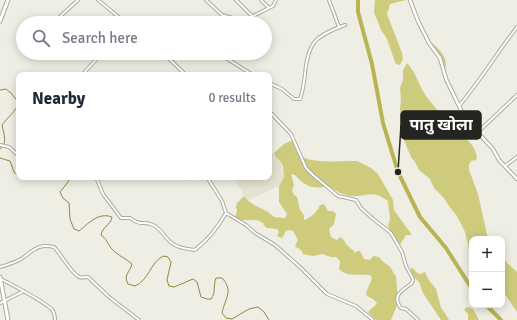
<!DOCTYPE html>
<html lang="en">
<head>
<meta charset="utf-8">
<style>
	:root { --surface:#fff; --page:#f6f6f7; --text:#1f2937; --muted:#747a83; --line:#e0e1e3 }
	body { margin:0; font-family:Signika,"Noto Sans Devanagari",sans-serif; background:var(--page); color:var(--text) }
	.controls { position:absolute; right:12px; bottom:12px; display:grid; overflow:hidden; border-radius:8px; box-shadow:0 2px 10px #0003 }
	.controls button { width:36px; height:36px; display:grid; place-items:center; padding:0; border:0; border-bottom:1px solid var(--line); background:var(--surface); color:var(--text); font:20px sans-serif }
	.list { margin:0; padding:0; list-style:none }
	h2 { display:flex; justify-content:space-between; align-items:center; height:52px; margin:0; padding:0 16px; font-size:17px }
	h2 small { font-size:13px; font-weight:400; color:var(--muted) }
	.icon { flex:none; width:22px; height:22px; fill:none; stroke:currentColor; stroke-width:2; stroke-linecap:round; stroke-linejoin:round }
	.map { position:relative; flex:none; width:517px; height:320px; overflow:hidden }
	.search { position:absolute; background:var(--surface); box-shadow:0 2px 10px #0003; left:16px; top:16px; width:256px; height:44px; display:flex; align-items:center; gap:10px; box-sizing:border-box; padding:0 14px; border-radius:22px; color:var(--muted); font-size:15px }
	.panel { position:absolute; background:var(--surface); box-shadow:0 2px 10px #0003; left:16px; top:72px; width:256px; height:108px; border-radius:8px }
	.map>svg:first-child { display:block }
</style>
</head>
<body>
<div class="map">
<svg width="517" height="320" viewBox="0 0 517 320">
	<rect width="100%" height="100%" fill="#eeeee4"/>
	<path fill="#e4e3d1" d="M269,149L281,162L284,177L279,186L247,201L234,177H269Z
		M162,177H192L187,181L182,179L170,180L163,179Z"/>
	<path fill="#cecb7d" d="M375,0H406L390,4L387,14L402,53L403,59L400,65L396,64L395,62L387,39L381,30L374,12Z
		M431,42C439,49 449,58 445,69L441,58Z
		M407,63C415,71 418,83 424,93C429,101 441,114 448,121C456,129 481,148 476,160L471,161L469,165V170L478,194L488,239H472V257L470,253L465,232L457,216L449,206L444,198L434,188L430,179L419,170L415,162L411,157L401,133L400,129L401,123L400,109L401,100L400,88L403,80V70Z
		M293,140C294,144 295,149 297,152C306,166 344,160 357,161L371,168L378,174L393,200L394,210L412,235H406L400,245L394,238L388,226L390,219L388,201C371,189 368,197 351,196C342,195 335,190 328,186C312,190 305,186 295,175L291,174L294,185L292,190L294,195L297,197L300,210L304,215V220C311,218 317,212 320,205L324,204L328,211H333L336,214L334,224L329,229L331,237L337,240L340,237C344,239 344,241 346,244C349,248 353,249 355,253L357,251H360L364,259L370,260L373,256L379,257C382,261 385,263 389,266C392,268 393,274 396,276L398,303L391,320H376L368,312C371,308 375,307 377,303L373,299L367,296L366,293L372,278L370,275C360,274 346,277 339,269L340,261L336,257H331L322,254L313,256L303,254L301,250L295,246L298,240L293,231L289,230L286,231L282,238L277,236L279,232L277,229L267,228C265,227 264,225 263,223C254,216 244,224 235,217L237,211L236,207L237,203L244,196C251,207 266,208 274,217L285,218L287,214L279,202V186L284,177L283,166L281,162L276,157L274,153L284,144Z
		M502,256L508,264L517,272V312L502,290Z
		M411,268H413L416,272L420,274L425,272L428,279L436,289L441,308L445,313L449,320H441L423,293L419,282C415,277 409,276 411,268Z
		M467,307L473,309L479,320H468V314L464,310Z"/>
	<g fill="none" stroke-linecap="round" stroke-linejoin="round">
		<path stroke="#8c8944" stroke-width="1" d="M0,90L6,89L11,93L19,103C16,111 7,118 2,125C4,135 8,143 0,149
			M0,158L10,161L14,172L19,177
			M43,177L46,179L51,177
			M70,177L68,182L60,192L63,198L69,203L70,219L74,229L79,231C89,223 98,212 112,217C111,225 102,227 101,235C106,238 106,241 109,245C114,254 124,257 132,264C130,272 123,275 128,284L135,286C149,280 150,263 163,256L168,257L171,262L167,280L169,286L174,287L193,279L197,282L201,297L207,299H211C216,293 213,285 216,278H222C234,291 225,298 222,313L226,318L232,319L249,309L258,307L264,312L269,320"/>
		<path stroke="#b8b454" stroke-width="4" d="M358,0V12L372,64L383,123L398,172L420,217L446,248L472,289
			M486,305L501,320"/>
		<defs>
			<path id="minor" d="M98,0L126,23
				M206,0L222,15L243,21L273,6L276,0
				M236,0L252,16
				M261,0L269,8
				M329,0L339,27
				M53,23L78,0
				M163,53L186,75
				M218,53L253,75
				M82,75L102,53
				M269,83L282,89L294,99H300C303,92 304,82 305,74C308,42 315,36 345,25
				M459,106C480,81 497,53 517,27
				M269,111L291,134L306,168L313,175L338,196L356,200L361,208L372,218L391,233L402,252L406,266L413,279L412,283C403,290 391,295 401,308L406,309L418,320
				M478,132L517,95
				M0,145L9,147L19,156
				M505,166L517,157
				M96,177L103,194L121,218H130C142,227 143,220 153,225C162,229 165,239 173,244C178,248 188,249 194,250L196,249C209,239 218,227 226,213
				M207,177L222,201L226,213L246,225L255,233L275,245L301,268L327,294L356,306L373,320
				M0,267C7,265 14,263 21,259C33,251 38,243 54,247C62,255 69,271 79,277C82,278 85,277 88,277L109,297L139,320
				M1,279C10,284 48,303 53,311C54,313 55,317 55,320
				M0,303L24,291"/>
			<path id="tertiary" d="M410,0L418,21L429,43L440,58L446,79L462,112L468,122L493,149L499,160L517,179"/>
			<path id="secondary" d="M0,21L8,0
				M0,277L8,320"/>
		</defs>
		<use href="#minor" stroke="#ababa1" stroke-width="4"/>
		<use href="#tertiary" stroke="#ababa1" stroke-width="4.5"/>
		<use href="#secondary" stroke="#ababa1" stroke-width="5"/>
		<use href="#minor" stroke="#fff" stroke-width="2"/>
		<use href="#tertiary" stroke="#fff" stroke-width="2.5"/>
		<use href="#secondary" stroke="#fff" stroke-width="3"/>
	</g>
	<path fill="none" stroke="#242420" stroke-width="1.5" d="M398 172L401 125"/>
	<circle fill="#242420" stroke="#eeeee4" stroke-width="1.5" cx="398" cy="172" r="4"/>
	<rect fill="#242420" stroke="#242420" stroke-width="1.5" x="401" y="111" width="80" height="28" rx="4"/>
	<g font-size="16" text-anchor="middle" font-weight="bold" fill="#fff">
		<text x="441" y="130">पातु खोला</text>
	</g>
</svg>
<div class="controls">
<button>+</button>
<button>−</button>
</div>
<div class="search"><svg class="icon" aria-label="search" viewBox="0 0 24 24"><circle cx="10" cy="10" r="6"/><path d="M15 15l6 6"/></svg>Search here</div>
<section class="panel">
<h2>Nearby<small>0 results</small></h2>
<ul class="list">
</ul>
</section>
</div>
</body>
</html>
